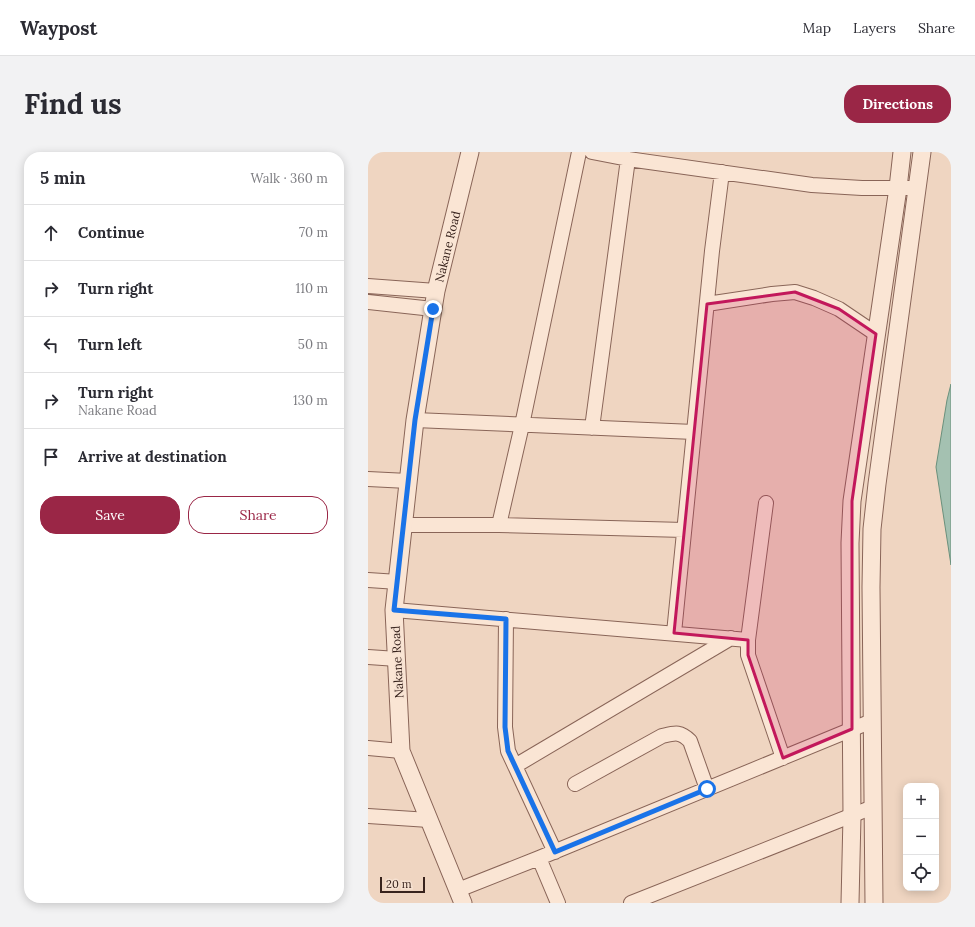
<!DOCTYPE html>
<html lang="en">
<head>
<meta charset="utf-8">
<style>
	:root { --surface:#fff; --page:#f2f2f3; --text:#2b2b33; --muted:#7c7c81; --line:#e1e1e2; --accent:#9a2646 }
	body { margin:0; font-family:Lora,serif; background:var(--page); color:var(--text) }
	.controls { position:absolute; right:12px; bottom:12px; display:grid; overflow:hidden; border-radius:8px; box-shadow:0 2px 10px #0003 }
	.controls button { width:36px; height:36px; display:grid; place-items:center; padding:0; border:0; border-bottom:1px solid var(--line); background:var(--surface); color:var(--text); font:20px sans-serif }
	.scale { position:absolute; left:12px; bottom:10px; width:45px; box-sizing:border-box; padding-left:4px; border:2px solid #38231d; border-top:0; font-size:11px; line-height:14px; white-space:nowrap; color:#38231d; -webkit-text-stroke:3px #f6e1d1; paint-order:stroke }
	.stop { position:absolute; width:12px; height:12px; margin:-9px; border:3px solid #1a73e8; border-radius:50%; background:#fff }
	.stop.end { background:#1a73e8; border-color:#fff; box-shadow:0 1px 4px #0008 }
	.list { margin:0; padding:0; list-style:none }
	h2 { display:flex; justify-content:space-between; align-items:center; height:52px; margin:0; padding:0 16px; font-size:17px }
	h2 small { font-size:13px; font-weight:400; color:var(--muted) }
	.list li { display:grid; grid-template-columns:26px 1fr auto; gap:12px; align-items:center; box-sizing:border-box; height:56px; padding:0 16px; border-top:1px solid var(--line) }
	.list b { display:block; font-size:15px; white-space:nowrap }
	.list p { margin:0; font-size:13px; white-space:nowrap; color:var(--muted) }
	.list em { font-size:13px; font-style:normal; color:var(--muted) }
	.actions { display:flex; gap:8px; padding:12px 16px }
	.actions a { flex:1; padding:9px 0; border:1px solid var(--accent); border-radius:16px; text-align:center; font-size:14px; color:var(--accent) }
	.actions .main { background:var(--accent); color:#fff }
	.icon { flex:none; width:22px; height:22px; fill:none; stroke:currentColor; stroke-width:2; stroke-linecap:round; stroke-linejoin:round }
	.map { position:relative; flex:none; width:583px; height:751px; overflow:hidden; border-radius:16px }
	header { display:flex; align-items:center; gap:24px; box-sizing:border-box; height:56px; padding:0 20px; background:var(--surface); border-bottom:1px solid var(--line) }
	header strong { font-size:19px }
	nav { display:flex; gap:22px; margin-inline-start:auto; font-size:14px }
	.intro { display:flex; align-items:center; justify-content:space-between; box-sizing:border-box; height:96px; padding:0 24px }
	h1 { margin:0; font-size:28px }
	.button { padding:10px 18px; border-radius:16px; background:var(--accent); color:#fff; font-size:14px; font-weight:700 }
	main { display:flex; gap:24px; padding:0 24px }
	aside { flex:1; background:var(--surface); border-radius:16px; box-shadow:0 2px 10px #0003 }
	.map>svg:first-child { display:block }
</style>
</head>
<body>
<header>
<strong>Waypost</strong>
<nav><a>Map</a><a>Layers</a><a>Share</a></nav>
</header>
<div class="intro"><h1>Find us</h1><a class="button">Directions</a></div>
<main>
<aside>
<h2>5 min<small>Walk · 360 m</small></h2>
<ul class="list">
<li><svg class="icon" aria-label="ahead" viewBox="0 0 24 24"><path d="M12 20V5M6 11l6-6 6 6"/></svg><div><b>Continue</b></div><em>70 m</em></li>
<li><svg class="icon" aria-label="right" viewBox="0 0 24 24"><path d="M7 20v-9h11M14 6l5 5-5 5"/></svg><div><b>Turn right</b></div><em>110 m</em></li>
<li><svg class="icon" aria-label="left" viewBox="0 0 24 24"><path d="M17 20v-9H6M10 6l-5 5 5 5"/></svg><div><b>Turn left</b></div><em>50 m</em></li>
<li><svg class="icon" aria-label="right" viewBox="0 0 24 24"><path d="M7 20v-9h11M14 6l5 5-5 5"/></svg><div><b>Turn right</b><p>Nakane Road</p></div><em>130 m</em></li>
<li><svg class="icon" aria-label="arrive" viewBox="0 0 24 24"><path d="M6 21V4h12l-3 4 3 4H6"/></svg><div><b>Arrive at destination</b></div></li>
</ul>
<div class="actions"><a class="main">Save</a><a>Share</a></div>
</aside>
<div class="map">
<svg width="583" height="751" viewBox="0 0 583 751">
	<rect width="100%" height="100%" fill="#efd5c1"/>
	<path fill="#a4c1b1" stroke="#6a907c" d="M583,232V413L568,315L579,248Z"/>
	<g fill="none" stroke-linecap="round" stroke-linejoin="round">
		<defs>
			<path id="minor" d="M224,0L260,7L444,33L494,36H549
				M0,134L68,139
				M0,150L65,157
				M339,152L404,142L427,140L446,146L471,157L508,182
				M47,268L326,280
				M224,276L260,7
				M0,327L40,329
				M398,351L380,488V503L415,606
				M36,373H131L316,378
				M131,373L154,273L211,0
				M0,428L30,430
				M26,458L380,488
				M138,467L137,575L140,599L187,700
				M306,481L344,99L354,20
				M0,505L29,507
				M0,596L33,599
				M147,614L363,486
				M207,632L294,584C307,581 312,579 322,589L339,637
				M0,664L61,668
				M171,706L190,751
				M90,738L171,706L504,569
				M263,751L505,655"/>
			<g id="tertiary">
				<path id="s1" d="M95,751L33,599L26,458L47,268L65,157L68,139L102,0"/>
				<path d="M482,751L484,664L482,391L484,349L530,36L534,0"/>
				<path d="M506,751L503,435L504,377L509,332L554,0"/>
			</g>
		</defs>
		<use href="#minor" stroke="#896558" stroke-width="16"/>
		<use href="#tertiary" stroke="#896558" stroke-width="19"/>
		<use href="#minor" stroke="#fae5d4" stroke-width="14"/>
		<use href="#tertiary" stroke="#fae5d4" stroke-width="17"/>
	</g>
	<g fill="none" stroke-linecap="round" stroke-linejoin="round">
		<path stroke="#1a73e8" stroke-width="5" d="M65,157L47,268L26,458L138,467L137,575L140,599L187,700L339,637"/>
	</g>
	<path fill="#c2185b" fill-opacity="0.2" stroke="#c2185b" stroke-width="3" stroke-linejoin="round" d="M427,140L471,157L508,182L484,349V577L415,606L380,503V488L306,481L339,152Z"/>
	<g text-anchor="middle" dominant-baseline="central" stroke-width="3" stroke-linejoin="round" paint-order="stroke">
		<g font-size="12" fill="#38231d" stroke="#f6e1d1">
			<text stroke="none"><textPath href="#s1" startOffset="673">Nakane Road</textPath></text>
			<text transform="translate(29 510) rotate(-93)">Nakane Road</text>
		</g>
	</g>
</svg>
<div class="controls">
<button>+</button>
<button>−</button>
<button><svg class="icon" aria-label="locate" viewBox="0 0 24 24"><circle cx="12" cy="12" r="6"/><path d="M12 2v4M12 18v4M2 12h4M18 12h4"/></svg></button>
</div>
<div class="scale">20 m</div>
<div class="stop" style="left:339px;top:637px"></div>
<div class="stop end" style="left:65px;top:157px"></div>
</div>
</main>
</body>
</html>
